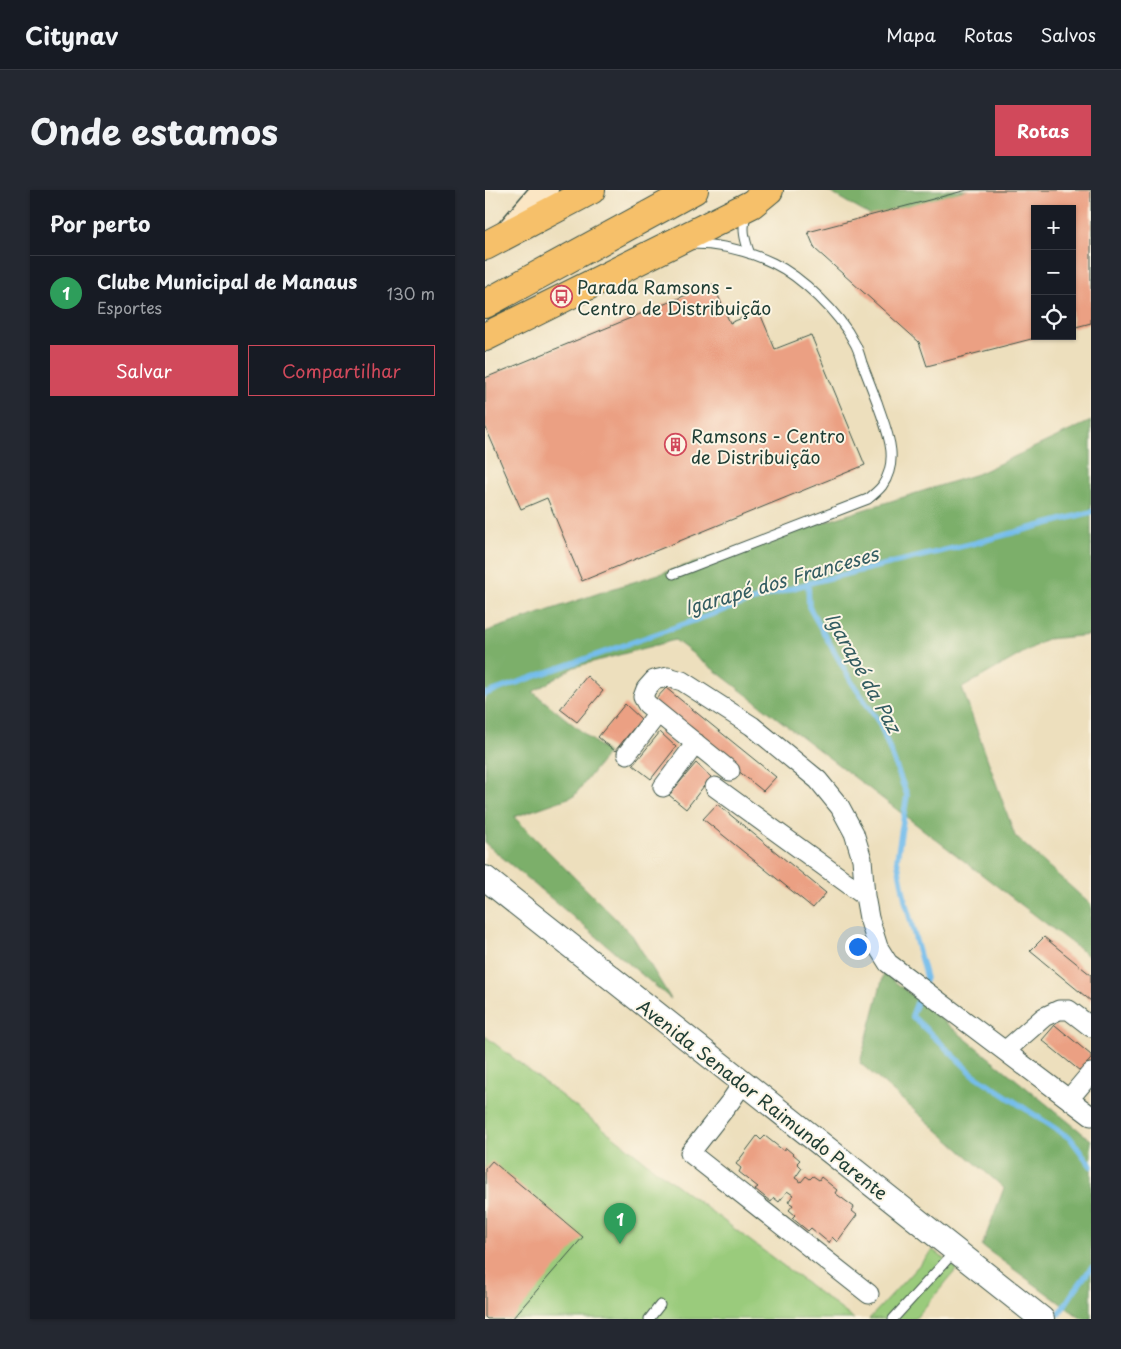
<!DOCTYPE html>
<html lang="pt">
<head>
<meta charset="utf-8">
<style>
	:root { --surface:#171b24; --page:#242831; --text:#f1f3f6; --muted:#9ea1a6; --line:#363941; --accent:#d1495b }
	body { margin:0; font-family:"Playpen Sans",sans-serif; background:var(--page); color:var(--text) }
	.controls { position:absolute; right:15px; top:15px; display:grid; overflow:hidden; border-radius:0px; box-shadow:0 1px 4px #0004 }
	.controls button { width:45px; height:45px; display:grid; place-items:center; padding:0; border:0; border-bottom:1px solid var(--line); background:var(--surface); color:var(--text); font:25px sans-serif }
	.you { position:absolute; left:372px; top:756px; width:18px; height:18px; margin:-12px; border:4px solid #fff; border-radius:50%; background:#1a73e8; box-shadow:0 0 0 8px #1a73e833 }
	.badge { display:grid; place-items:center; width:32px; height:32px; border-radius:50%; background:var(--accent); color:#fff; font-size:16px; font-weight:700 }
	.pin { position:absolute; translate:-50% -41px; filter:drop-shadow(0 1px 2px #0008) }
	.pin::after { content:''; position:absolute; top:26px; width:18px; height:15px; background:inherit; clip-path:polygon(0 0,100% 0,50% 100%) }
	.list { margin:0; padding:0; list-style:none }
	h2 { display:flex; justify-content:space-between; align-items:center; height:65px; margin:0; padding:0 20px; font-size:21px }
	h2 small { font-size:16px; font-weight:400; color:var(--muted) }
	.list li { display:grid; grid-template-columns:32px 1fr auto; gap:15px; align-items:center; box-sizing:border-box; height:75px; padding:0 20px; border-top:1px solid var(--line) }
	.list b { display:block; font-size:19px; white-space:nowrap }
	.list p { margin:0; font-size:16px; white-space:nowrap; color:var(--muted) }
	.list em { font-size:16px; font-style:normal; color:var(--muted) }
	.actions { display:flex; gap:10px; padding:15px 20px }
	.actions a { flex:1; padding:11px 0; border:1px solid var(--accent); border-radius:0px; text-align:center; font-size:18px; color:var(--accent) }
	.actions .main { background:var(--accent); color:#fff }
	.icon { flex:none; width:28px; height:28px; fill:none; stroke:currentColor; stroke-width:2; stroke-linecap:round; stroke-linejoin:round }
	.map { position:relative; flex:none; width:606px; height:1129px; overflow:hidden; border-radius:0px }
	header { display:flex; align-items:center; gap:30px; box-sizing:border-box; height:70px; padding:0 25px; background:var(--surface); border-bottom:1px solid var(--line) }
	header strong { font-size:24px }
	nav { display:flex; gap:28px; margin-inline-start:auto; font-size:18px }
	.intro { display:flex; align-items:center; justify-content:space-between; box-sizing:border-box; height:120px; padding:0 30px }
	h1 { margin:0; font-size:35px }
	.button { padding:12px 22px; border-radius:0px; background:var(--accent); color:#fff; font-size:18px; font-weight:700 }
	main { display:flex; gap:30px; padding:0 30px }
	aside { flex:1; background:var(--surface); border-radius:0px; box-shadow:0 1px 4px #0004 }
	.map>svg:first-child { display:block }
</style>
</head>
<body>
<header>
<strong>Citynav</strong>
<nav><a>Mapa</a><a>Rotas</a><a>Salvos</a></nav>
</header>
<div class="intro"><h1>Onde estamos</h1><a class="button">Rotas</a></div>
<main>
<aside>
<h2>Por perto<small></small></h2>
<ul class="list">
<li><span class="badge" style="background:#2e9e5b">1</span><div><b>Clube Municipal de Manaus</b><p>Esportes</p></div><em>130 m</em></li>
</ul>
<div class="actions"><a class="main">Salvar</a><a>Compartilhar</a></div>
</aside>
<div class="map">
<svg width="606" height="1129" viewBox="0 0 606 1129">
	<rect width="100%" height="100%" fill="#fcf5e5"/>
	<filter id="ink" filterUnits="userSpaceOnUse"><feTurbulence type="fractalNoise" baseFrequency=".02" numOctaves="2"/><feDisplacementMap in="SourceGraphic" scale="10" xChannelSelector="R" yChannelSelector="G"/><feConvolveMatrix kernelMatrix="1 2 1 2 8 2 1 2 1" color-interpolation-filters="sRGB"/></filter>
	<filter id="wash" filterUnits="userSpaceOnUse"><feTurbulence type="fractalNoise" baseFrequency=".0096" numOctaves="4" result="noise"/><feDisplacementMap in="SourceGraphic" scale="20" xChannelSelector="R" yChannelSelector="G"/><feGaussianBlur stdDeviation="1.12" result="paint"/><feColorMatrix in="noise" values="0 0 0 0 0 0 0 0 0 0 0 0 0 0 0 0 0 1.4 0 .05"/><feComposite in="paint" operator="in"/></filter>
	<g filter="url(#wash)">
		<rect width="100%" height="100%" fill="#eddfbd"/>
		<path fill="#9acb7b" stroke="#5c8458" d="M0,846L170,979L369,1129H0Z
			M448,1060L472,1079L430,1129H384Z"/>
		<path fill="#7baf6b" stroke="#4d7650" d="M341,0H484L386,26Z
			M606,231V445L562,449L477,498L530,646L606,715V768L190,450L89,477L48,502L123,563L89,606L29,627L147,745L186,809L0,653V442L123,400L492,284Z
			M399,783L606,950V1129H597L497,1056L519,998L375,873Z"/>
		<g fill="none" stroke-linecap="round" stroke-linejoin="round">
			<path stroke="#74bdec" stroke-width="5.5" d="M328,392L323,394L324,417L366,491L395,534L422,605L412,669L420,710L441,788L427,826L488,884L586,949L606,976
				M0,504L265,411L328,392L490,353L606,322
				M574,1124L587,1104L606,1078"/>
		</g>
		<g id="blocks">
			<path fill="#eba083" d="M482,0H606V133L587,138V19H550V146L554,147L442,176L434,152L330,59L323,42Z
				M228,94L245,133L274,121L290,159L326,145L380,275L97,391L62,308L36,319L0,236V188Z
				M102,486L118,501L92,532L75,519Z
				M181,498L291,587L278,601L168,512Z
				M140,514L156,529L130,561L113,547Z
				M175,542L191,557L166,589L148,575Z
				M211,573L226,587L201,619L184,605Z
				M232,614L341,703L328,718L218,629Z
				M559,747L606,785V811L545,761Z
				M570,835L606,865V869L595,881L557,850Z
				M272,946L276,950L280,946L299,961L301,958L315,970L312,973L317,978L310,988L316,992L321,986L325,989L328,986L334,990L336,987L352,1000L350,1003L369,1017L367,1021L372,1025L352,1052L347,1047L344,1053L326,1038L323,1041L307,1028L310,1025L304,1020L308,1015L303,1012L308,1005L302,1001L294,1012L289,1008L286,1012L270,999L273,997L254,982L256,978L251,974Z
				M7,971L98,1047L27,1129H2L0,1127V979Z"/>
		</g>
	</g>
	<g filter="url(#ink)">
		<use href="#blocks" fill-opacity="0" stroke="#3e5549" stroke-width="1"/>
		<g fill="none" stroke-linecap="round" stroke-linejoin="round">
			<defs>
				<path id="service" d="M262,23C256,37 260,51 265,64
					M188,384L383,309C388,305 393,301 397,296C416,268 401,240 392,212C387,199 382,186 377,173C375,166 373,158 369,152C354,123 317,87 288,73C263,61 235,54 207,54
					M164,1129L175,1115
					M408,1129L470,1061"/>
				<path id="minor" d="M142,564L173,523
					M245,581L162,514L158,507L161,499L169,490L183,487L197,491L267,536L333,590L355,617L369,643L377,669L380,706L384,728L393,757L403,773L606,926
					M178,597L211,553
					M230,597L380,706
					M520,861L559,827L574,820H584L606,837
					M258,893L245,912L205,963L384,1104
					M584,909L606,883"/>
				<path id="tertiary" d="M0,688L557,1129"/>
				<path id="secondary" d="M23,43L60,0"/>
				<path id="trunk" d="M0,56L106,0
					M0,114L209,0
					M0,147L267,14L284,0"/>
			</defs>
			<use href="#service" stroke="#3e5549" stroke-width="11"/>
			<use href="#minor" stroke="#3e5549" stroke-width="21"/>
			<use href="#tertiary" stroke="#3e5549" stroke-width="26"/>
			<use href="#secondary" stroke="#3e5549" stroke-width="29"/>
			<use href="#trunk" stroke="#3e5549" stroke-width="30"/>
			<use href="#service" stroke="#fff" stroke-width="9"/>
			<use href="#minor" stroke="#fff" stroke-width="19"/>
			<use href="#tertiary" stroke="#fff" stroke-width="24"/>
			<use href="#secondary" stroke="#fbe6c4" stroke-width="26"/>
			<use href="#trunk" stroke="#f6c06b" stroke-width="28"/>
		</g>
	</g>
	<defs>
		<symbol id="bus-ring" viewBox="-11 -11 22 22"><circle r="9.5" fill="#fcf5e5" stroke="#d1495b" stroke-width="1.5"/><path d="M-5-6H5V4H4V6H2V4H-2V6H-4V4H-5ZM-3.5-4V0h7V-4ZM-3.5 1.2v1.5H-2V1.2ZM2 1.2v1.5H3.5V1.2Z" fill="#d1495b"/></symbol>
		<symbol id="building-ring" viewBox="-11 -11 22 22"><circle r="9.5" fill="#fcf5e5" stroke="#d1495b" stroke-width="1.5"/><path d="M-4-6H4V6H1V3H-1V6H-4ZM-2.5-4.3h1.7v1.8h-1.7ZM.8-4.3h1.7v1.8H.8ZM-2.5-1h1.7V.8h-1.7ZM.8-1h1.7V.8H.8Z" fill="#d1495b"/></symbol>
	</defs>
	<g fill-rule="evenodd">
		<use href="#bus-ring" x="64" y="94" width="25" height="25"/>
		<use href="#building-ring" x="178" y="242" width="25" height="25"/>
	</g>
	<g text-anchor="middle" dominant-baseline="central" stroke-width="4" stroke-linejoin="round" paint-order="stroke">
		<g font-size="18" fill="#1f3d34" stroke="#fcf5e5" text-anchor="start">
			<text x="92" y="96">Parada Ramsons -<tspan x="92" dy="21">Centro de Distribuição</tspan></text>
			<text x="206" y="245">Ramsons - Centro<tspan x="206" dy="21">de Distribuição</tspan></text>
		</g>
		<g font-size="18" fill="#1f3d34" stroke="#fcf5e5">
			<text transform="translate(278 909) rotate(38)">Avenida Senador Raimundo Parente</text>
		</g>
		<g font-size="19" font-style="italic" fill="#345d62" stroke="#fcf5e5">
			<text transform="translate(296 390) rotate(-16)">Igarapé dos Franceses</text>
			<text transform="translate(379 482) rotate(61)">Igarapé da Paz</text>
		</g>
	</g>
</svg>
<div class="controls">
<button>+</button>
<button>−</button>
<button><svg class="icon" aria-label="locate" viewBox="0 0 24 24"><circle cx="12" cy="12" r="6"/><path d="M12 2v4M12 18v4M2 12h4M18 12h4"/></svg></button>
</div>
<div class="you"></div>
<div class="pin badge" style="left:135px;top:1054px;background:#2e9e5b">1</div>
</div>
</main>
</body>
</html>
